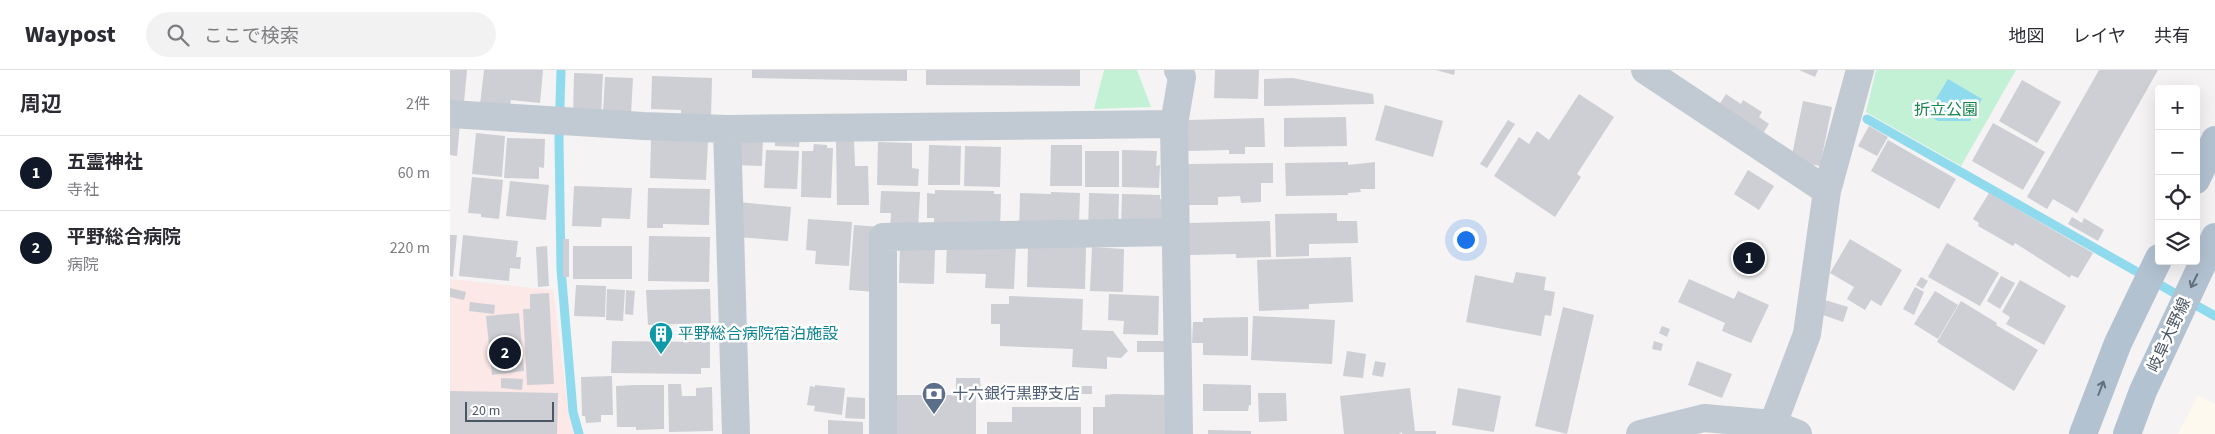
<!DOCTYPE html>
<html lang="ja">
<head>
<meta charset="utf-8">
<style>
	:root { --surface:#fff; --page:#f2f2f3; --text:#2b2b33; --muted:#7c7c81; --line:#e1e1e2; --accent:#111827 }
	body { margin:0; font-family:"Source Sans 3","Noto Sans JP",sans-serif; background:var(--page); color:var(--text) }
	.controls { position:absolute; right:15px; top:15px; display:grid; overflow:hidden; border-radius:5px; box-shadow:0 5px 20px #0002 }
	.controls button { width:45px; height:45px; display:grid; place-items:center; padding:0; border:0; border-bottom:1px solid var(--line); background:var(--surface); color:var(--text); font:25px sans-serif }
	.scale { position:absolute; left:15px; bottom:12px; width:89px; box-sizing:border-box; padding-left:5px; border:2px solid #4a5661; border-top:0; font-size:14px; line-height:18px; white-space:nowrap; color:#4a5661; -webkit-text-stroke:4px #fff; paint-order:stroke }
	.you { position:absolute; left:1015px; top:169px; width:18px; height:18px; margin:-12px; border:4px solid #fff; border-radius:50%; background:#1a73e8; box-shadow:0 0 0 8px #1a73e833 }
	.badge { display:grid; place-items:center; width:32px; height:32px; border-radius:50%; background:var(--accent); color:#fff; font-size:16px; font-weight:700 }
	.pin { position:absolute; translate:-50% -50%; border:2px solid #fff; box-shadow:0 1px 5px #0006 }
	.list { margin:0; padding:0; list-style:none }
	h2 { display:flex; justify-content:space-between; align-items:center; height:65px; margin:0; padding:0 20px; font-size:21px }
	h2 small { font-size:16px; font-weight:400; color:var(--muted) }
	.list li { display:grid; grid-template-columns:32px 1fr auto; gap:15px; align-items:center; box-sizing:border-box; height:75px; padding:0 20px; border-top:1px solid var(--line) }
	.list b { display:block; font-size:19px; white-space:nowrap }
	.list p { margin:0; font-size:16px; white-space:nowrap; color:var(--muted) }
	.list em { font-size:16px; font-style:normal; color:var(--muted) }
	.icon { flex:none; width:28px; height:28px; fill:none; stroke:currentColor; stroke-width:2; stroke-linecap:round; stroke-linejoin:round }
	.map { position:relative; flex:none; width:1765px; height:364px; overflow:hidden }
	header { display:flex; align-items:center; gap:30px; box-sizing:border-box; height:70px; padding:0 25px; background:var(--surface); border-bottom:1px solid var(--line) }
	header strong { font-size:24px }
	nav { display:flex; gap:28px; margin-inline-start:auto; font-size:18px }
	.search { width:350px; height:45px; background:var(--page); display:flex; align-items:center; gap:12px; box-sizing:border-box; padding:0 18px; border-radius:28px; color:var(--muted); font-size:19px }
	main { display:flex }
	aside { flex:1; background:var(--surface) }
	.map>svg:first-child { display:block }
</style>
</head>
<body>
<header>
<strong>Waypost</strong>
<div class="search"><svg class="icon" aria-label="search" viewBox="0 0 24 24"><circle cx="10" cy="10" r="6"/><path d="M15 15l6 6"/></svg>ここで検索</div>
<nav><a>地図</a><a>レイヤ</a><a>共有</a></nav>
</header>
<main>
<aside>
<h2>周辺<small>2件</small></h2>
<ul class="list">
<li><span class="badge">1</span><div><b>五霊神社</b><p>寺社</p></div><em>60 m</em></li>
<li><span class="badge">2</span><div><b>平野総合病院</b><p>病院</p></div><em>220 m</em></li>
</ul>
</aside>
<div class="map">
<svg width="1765" height="364" viewBox="0 0 1765 364">
	<rect width="100%" height="100%" fill="#f5f3f3"/>
	<path fill="#fdf9ef" d="M1748,325L1765,334V364H1728Z"/>
	<path fill="#fce8e6" d="M0,209L103,220L119,346L124,364H0Z"/>
	<path fill="#c3f1d5" d="M654,0H687L701,37L644,39Z
		M1426,0H1566L1511,96L1416,42Z"/>
	<path fill="#90daee" d="M1498,9L1532,29L1520,51H1488L1477,44Z"/>
	<g fill="none" stroke-linecap="round" stroke-linejoin="round">
		<path stroke="#90daee" stroke-width="9" d="M111,0L109,70L111,199L123,342L129,364
			M1417,49L1765,246"/>
	</g>
	<path fill="#cdcfd5" d="M0,0H17L14,32L0,31Z
		M34,0H93L90,33L61,30L60,38L30,35Z
		M302,0H457V11L302,8Z
		M476,0H630V16L476,15Z
		M765,0H809L808,29L764,28Z
		M986,0H1005L1004,5Z
		M1349,0H1368L1365,7Z
		M1649,0H1708L1627,143L1603,129L1597,139L1577,127Z
		M124,3L153,4L151,47L123,46Z
		M202,6L262,8L261,48H231V40L201,39Z
		M155,7L183,8L181,44L153,43Z
		M843,8L923,24L924,34L814,36V9Z
		M1572,10L1611,32L1587,73L1549,51Z
		M1129,24L1164,47L1127,104L1131,107L1105,147L1044,106L1069,67L1079,74L1087,61L1099,70Z
		M1276,24L1291,34L1293,30L1312,42L1309,47L1319,54L1301,82L1257,54Z
		M1353,31L1382,37L1370,96L1341,90Z
		M935,35L993,51L983,87L925,70Z
		M896,47L897,76L834,77V48Z
		M814,48L815,77H795V84H779V80L738,81V50Z
		M1058,50L1065,54L1037,98L1030,94Z
		M0,52L10,53L7,86L0,85Z
		M1543,53L1595,82L1573,120L1522,91Z
		M1419,56L1438,67L1427,86L1408,76Z
		M26,63L55,66L52,107L22,104Z
		M284,65L313,66L312,96L284,95Z
		M325,66L350,67L349,77L325,76Z
		M57,68L95,69L94,98L89,97V109L54,108Z
		M386,68H404L405,96H418L419,135H387Z
		M201,69L258,72L256,110L200,108Z
		M1438,70L1506,109L1489,139L1421,101Z
		M428,72L462,73V98L469,99L468,116L427,115Z
		M364,74L377,75V78H383L381,128L351,127L352,81H363Z
		M479,75L511,76L510,115H478Z
		M601,75H632V116H600Z
		M515,76L551,77L550,117L514,116Z
		M316,80L349,81L347,119L314,118Z
		M672,80L707,81L706,96L710,95L709,118L672,117Z
		M635,81H669V117H635Z
		M898,92V95L925,92V119H910L911,122L898,123V125L836,126L835,93Z
		M823,93V113H811V132L791,133L790,126L768,127V135H738V94Z
		M1298,100L1324,116L1309,140L1284,124Z
		M22,107L53,110L49,149L31,147V144L18,143Z
		M60,111L99,115L96,150L56,146Z
		M124,116L182,118L180,149L152,148L151,157L122,156Z
		M198,118L260,119L259,155L213,154V158H197Z
		M485,120L544,121V124H551L550,163L484,158V148H477V123L485,124Z
		M431,121L470,122L468,160L440,159L441,143H430Z
		M601,122L630,123L629,155L569,163L570,123L601,124Z
		M639,123L669,124L668,166L638,165Z
		M1539,123L1643,183L1628,208L1621,205L1620,208L1565,173L1563,176L1528,156L1529,153L1523,149Z
		M672,124L710,125V129L713,130L712,155L671,158Z
		M289,132L341,137L338,171L287,167Z
		M887,143V151H907L908,173L859,174V186L826,187L825,144Z
		M1622,147L1632,153L1634,148L1654,160L1648,171L1618,154Z
		M358,149L402,152L399,196L365,194L366,181L356,180Z
		M820,151L821,187L786,188V184L740,185L739,153Z
		M404,155L432,157L426,222L399,220Z
		M0,165H7L3,207L0,206Z
		M13,165L68,171L66,187H71L70,199L60,198L59,211L9,206Z
		M199,166L260,167L259,212L198,211Z
		M113,169H119V207H113Z
		M1400,169L1452,200L1431,236L1421,230L1415,240L1397,229L1404,217L1380,203Z
		M450,171L485,180L484,214L449,213Z
		M497,172L566,174L564,219L535,218L536,204L496,203Z
		M1497,173L1549,203L1530,236L1478,207Z
		M578,175L636,177L635,219L577,217Z
		M97,176L99,216L88,217L86,177Z
		M123,176H182V209H123Z
		M642,177L674,179L673,222L640,221Z
		M901,187L903,232L859,234V239L809,241L807,190Z
		M1066,202L1096,207L1094,220L1105,222L1101,246L1095,245L1091,266L1016,252L1025,205L1063,213Z
		M1551,206L1565,213L1550,239L1537,231Z
		M1471,207L1478,211L1473,219L1466,215Z
		M1239,209L1284,229L1288,221L1319,235L1301,273L1272,261L1275,253L1228,232Z
		M1570,210L1616,236L1594,275L1556,254L1560,247L1552,242Z
		M126,215L156,216L155,247L124,246Z
		M1465,217L1474,222L1464,245L1453,239Z
		M0,218L16,222L14,230L0,227Z
		M157,219L175,220L173,251L156,250Z
		M260,219L261,253L198,255L196,220Z
		M176,220L185,221L183,245L175,244Z
		M1485,221L1508,235L1488,269L1464,254Z
		M99,223L104,314L77,315L73,239H80V224Z
		M659,224L709,226L708,265L673,264L674,251L658,250Z
		M559,226L633,229L632,260L663,261L678,281L671,288L657,287V299L622,297L623,279L550,276V254H541V234H559Z
		M1375,230L1398,237L1393,252L1370,244Z
		M1511,231L1547,253L1546,255L1588,280L1564,321L1487,272Z
		M20,232L45,235L44,244L19,241Z
		M1113,237L1144,245L1117,364L1085,356Z
		M69,243L74,301L42,305L36,246Z
		M803,246L885,250L882,294L801,290Z
		M798,247V286L753,285V273H742L743,252H753V248Z
		M1212,256L1220,259L1217,267L1209,263Z
		M162,271L260,272V298H251V304L161,303Z
		M687,271H714V282H687Z
		M1204,271L1213,274L1211,281L1202,279Z
		M897,281L916,284L913,308L893,306Z
		M925,291L936,293L933,307L922,305Z
		M1247,291L1282,304L1272,328L1238,315Z
		M162,306L163,345H151V352L136,353L135,346H132L131,307Z
		M51,308L73,309L72,320L51,318Z
		M506,308H530L531,325H526V364H441V325H506Z
		M218,314H231L232,326H246V318L262,317L263,361L219,362Z
		M753,314L801,315V335H799L798,341H753Z
		M185,315H214V359L186,360V357H167L166,316Z
		M365,315L395,318L392,345L364,341L365,336L357,335L360,316L365,317Z
		M537,315H560L559,325H537Z
		M580,316H600V325L580,324Z
		M612,316H642V324H613Z
		M960,318L965,361H986V364H952V362L949,364H894L890,326Z
		M1008,318L1051,326L1044,362L1002,355Z
		M0,321L108,323L107,364H0Z
		M808,323H836L837,351L809,352Z
		M664,324L715,325V364H643V337H655V325Z
		M397,327L415,328V349L395,348Z
		M562,337H631V364H537V352H562Z
		M378,350L413,352V364H378Z
		M758,360L801,361V364H758Z"/>
	<g fill="none" stroke-linecap="round" stroke-linejoin="round">
		<path stroke="#c1cad2" stroke-width="28" d="M728,0L732,7L724,54L729,364
			M1195,0L1377,121
			M0,44L193,56L277,59L724,54
			M277,59L286,364
			M1323,354L1348,364
			M433,364V167L726,162
			M1190,364L1254,348L1323,354L1357,264L1377,121L1410,0"/>
		<path stroke="#b3c2d1" stroke-width="28" d="M1746,110L1765,70
			M1633,364L1668,273L1709,188
			M1677,364L1693,321L1765,167"/>
	</g>
	<defs><path id="oneway-shaft" d="M-6 0H5M1.5-3L5.5 0L1.5 3" fill="none" stroke-width="1.6" stroke-linecap="round" stroke-linejoin="round" transform="scale(1.25)"/></defs>
	<g stroke="#64717d">
		<use href="#oneway-shaft" transform="translate(1744 211) rotate(116)"/>
		<use href="#oneway-shaft" transform="translate(1651 318) rotate(-69)"/>
	</g>
	<defs>
		<symbol id="building-pin" viewBox="-11 -11 22 30"><path d="M0 17L-7.5 6A9.5 9.5 0 1 1 7.5 6Z" fill="#0f9aa8" stroke="#fff"/><path d="M-4-6H4V6H1V3H-1V6H-4ZM-2.5-4.3h1.7v1.8h-1.7ZM.8-4.3h1.7v1.8H.8ZM-2.5-1h1.7V.8h-1.7ZM.8-1h1.7V.8H.8Z" fill="#fff"/></symbol>
		<symbol id="bank-pin" viewBox="-11 -11 22 30"><path d="M0 17L-7.5 6A9.5 9.5 0 1 1 7.5 6Z" fill="#5c6f8a" stroke="#fff"/><path d="M-6-4H6V4H-6ZM0-2.3a2.3 2.3 0 1 0 0 4.6a2.3 2.3 0 1 0 0-4.6Z" fill="#fff"/></symbol>
	</defs>
	<g fill-rule="evenodd">
		<use href="#building-pin" x="197" y="250" width="28" height="38"/>
		<use href="#bank-pin" x="470" y="310" width="28" height="38"/>
	</g>
	<g text-anchor="middle" dominant-baseline="central" stroke-width="5" stroke-linejoin="round" paint-order="stroke">
		<g font-size="16" fill="#17864f" stroke="#fff">
			<text x="1496" y="40">折立公園</text>
		</g>
		<g font-size="16" fill="#0d838f" stroke="#fff" text-anchor="start">
			<text x="228" y="264">平野総合病院宿泊施設</text>
		</g>
		<g font-size="16" fill="#4a5661" stroke="#fff">
			<text transform="translate(1719 265) rotate(-65)">岐阜大野線</text>
		</g>
		<g font-size="16" fill="#4e5e75" stroke="#fff" text-anchor="start">
			<text x="502" y="324">十六銀行黒野支店</text>
		</g>
	</g>
</svg>
<div class="controls">
<button>+</button>
<button>−</button>
<button><svg class="icon" aria-label="locate" viewBox="0 0 24 24"><circle cx="12" cy="12" r="6"/><path d="M12 2v4M12 18v4M2 12h4M18 12h4"/></svg></button>
<button><svg class="icon" aria-label="layers" viewBox="0 0 24 24"><path d="M12 4l9 5-9 5-9-5zM3 14l9 5 9-5"/></svg></button>
</div>
<div class="scale">20 m</div>
<div class="you"></div>
<div class="pin badge" style="left:1299px;top:188px">1</div>
<div class="pin badge" style="left:55px;top:283px">2</div>
</div>
</main>
</body>
</html>
